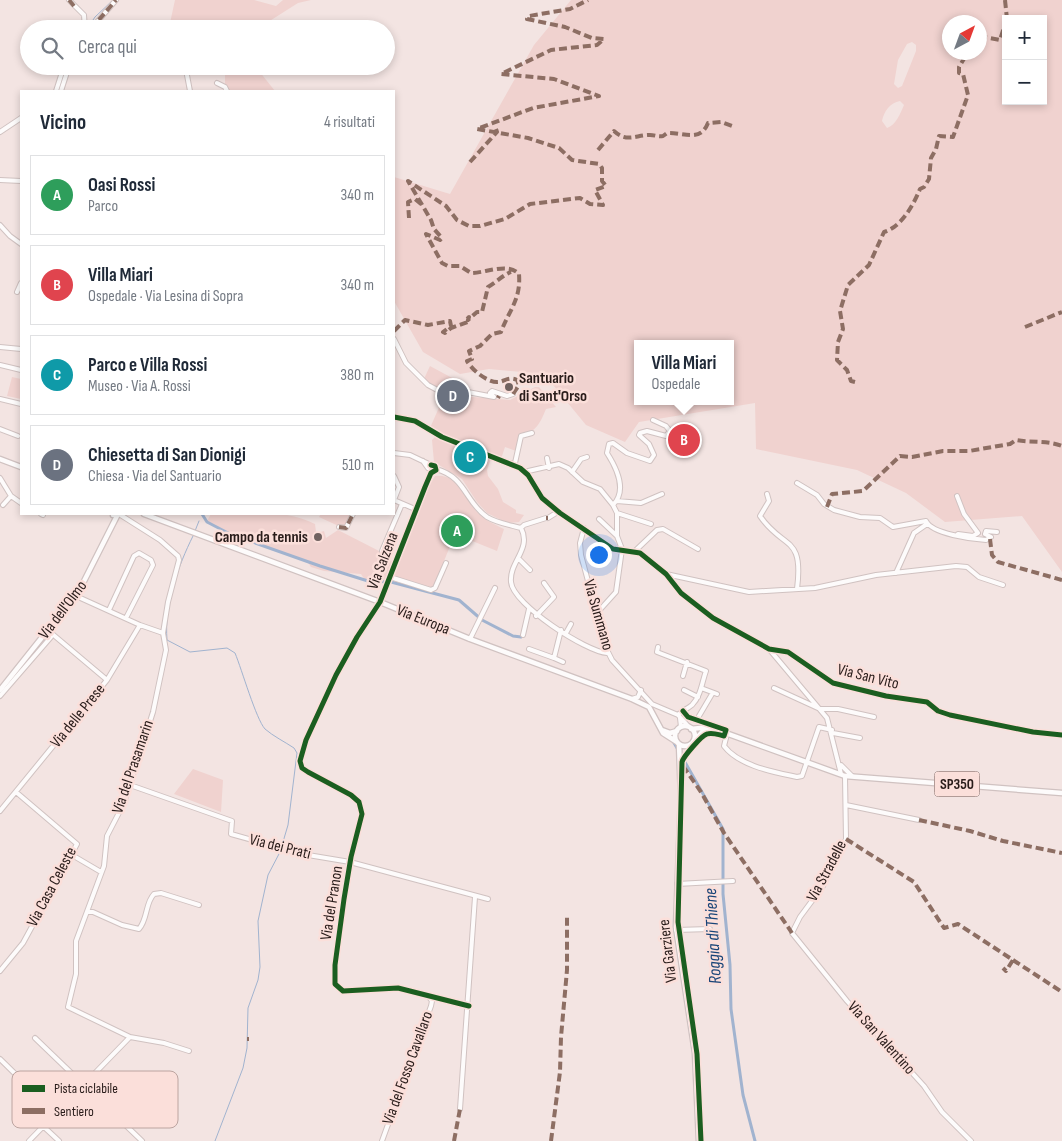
<!DOCTYPE html>
<html lang="it">
<head>
<meta charset="utf-8">
<style>
	:root { --surface:#fff; --page:#f6f6f7; --text:#1f2937; --muted:#747a83; --line:#e0e1e3; --accent:#2563eb }
	body { margin:0; font-family:"Sofia Sans Condensed",sans-serif; background:var(--page); color:var(--text) }
	.controls { position:absolute; right:15px; top:15px; display:grid; overflow:hidden; border-radius:0px; box-shadow:0 2px 8px #0003 }
	.controls button { width:45px; height:45px; display:grid; place-items:center; padding:0; border:0; border-bottom:1px solid var(--line); background:var(--surface); color:var(--text); font:25px sans-serif }
	.compass { position:absolute; left:942px; top:15px; width:45px; height:45px; border-radius:50%; background:var(--surface); box-shadow:0 2px 8px #0003; rotate:41deg }
	.you { position:absolute; left:598px; top:554px; width:18px; height:18px; margin:-12px; border:4px solid #fff; border-radius:50%; background:#1a73e8; box-shadow:0 0 0 8px #1a73e833 }
	.badge { display:grid; place-items:center; width:32px; height:32px; border-radius:50%; background:var(--accent); color:#fff; font-size:16px; font-weight:700 }
	.pin { position:absolute; translate:-50% -50%; border:2px solid #fff; box-shadow:0 1px 5px #0006 }
	.popup { position:absolute; left:634px; top:340px; width:100px; height:65px; box-sizing:border-box; display:grid; place-content:center; border-radius:0px; background:var(--surface); filter:drop-shadow(0 1px 4px #0005); font-size:16px; white-space:nowrap; color:var(--muted) }
	.popup b { font-size:19px; color:var(--text) }
	.popup::after { content:''; position:absolute; left:50%; top:100%; margin-left:-10px; border:10px solid transparent; border-top-color:var(--surface) }
	.list { margin:0; padding:0; list-style:none }
	h2 { display:flex; justify-content:space-between; align-items:center; height:65px; margin:0; padding:0 20px; font-size:21px }
	h2 small { font-size:16px; font-weight:400; color:var(--muted) }
	.list li { display:grid; grid-template-columns:32px 1fr auto; gap:15px; align-items:center; box-sizing:border-box; height:80px; margin:0 10px 10px; padding:0 10px; border:1px solid var(--line); border-radius:0px }
	.list b { display:block; font-size:19px; white-space:nowrap }
	.list p { margin:0; font-size:16px; white-space:nowrap; color:var(--muted) }
	.list em { font-size:16px; font-style:normal; color:var(--muted) }
	.icon { flex:none; width:28px; height:28px; fill:none; stroke:currentColor; stroke-width:2; stroke-linecap:round; stroke-linejoin:round }
	.map { position:relative; flex:none; width:1062px; height:1141px; overflow:hidden }
	.search { position:absolute; background:var(--surface); box-shadow:0 2px 8px #0003; left:20px; top:20px; width:375px; height:55px; display:flex; align-items:center; gap:12px; box-sizing:border-box; padding:0 18px; border-radius:28px; color:var(--muted); font-size:19px }
	.panel { position:absolute; background:var(--surface); box-shadow:0 2px 8px #0003; left:20px; top:90px; width:375px; height:425px; border-radius:0px }
	.map>svg:first-child { display:block }
</style>
</head>
<body>
<div class="map">
<svg width="1062" height="1141" viewBox="0 0 1062 1141">
	<rect width="100%" height="100%" fill="#f3e4e2"/>
	<path fill="#f0d2cf" fill-rule="evenodd" d="M175,0H254L276,6L283,0H311L298,3L257,29H188L170,23Z
		M571,0H1062V572L1022,516L945,522L906,493L857,470L756,449L755,403L639,422L625,442L586,425L544,374L489,369L460,374L423,352L394,301V177L450,194L534,45ZM1006,19H1043V101H1006ZM950,22H980V52H950ZM912,42L916,45V51L902,86L898,88L894,84L898,60L907,44ZM900,101L904,105C900,114 896,125 887,128L882,121C884,111 890,103 900,101ZM638,344H730V401H638Z
		M242,66H255L275,91H225V72Z
		M430,366L454,379L447,392H442L423,381Z
		M12,377L21,379V399L7,396Z
		M535,387H539L556,407L546,409C540,423 537,431 522,435L516,451L505,447L501,459L442,437L430,428L444,396L448,395L449,398L455,401L461,396L510,400Z
		M435,437L491,459L487,470L488,476L498,489L503,502L516,510V513L524,515L519,522L507,523L487,513L477,502L462,479L434,462L432,440Z
		M435,476C459,473 464,498 477,512C484,520 494,524 504,529L497,551L455,534L433,588L394,576L425,492Z
		M211,514C246,514 284,508 315,524L316,532L314,534L324,531L326,538L338,530L381,552L393,562L385,583L365,580L361,574L324,571L311,567L306,560L236,536L207,521Z
		M321,514H352L345,529L319,517Z
		M193,769L223,780L221,812L174,794Z"/>
	<g fill="none" stroke-linecap="round" stroke-linejoin="round">
		<path stroke="#a1b3cf" stroke-width="1" d="M87,29L95,17L112,1
			M59,91L66,69
			M195,531L199,521
			M193,536C178,566 164,605 167,640L190,652L227,648L235,653C242,670 256,719 265,729C273,736 285,742 294,748L297,753L288,825L280,852L268,875L258,921L260,967L258,980L248,1008L247,1048L243,1068L215,1141"/>
		<path stroke="#a1b3cf" stroke-width="3" d="M202,514L207,522L230,534L320,566L368,581L391,582L459,600L482,620L513,636L521,637
			M673,741L723,829V894L730,965L731,1009L743,1095L755,1141"/>
		<defs>
			<path id="minor" d="M69,0L84,15L85,29
				M91,29L116,0
				M186,70L190,91
				M217,83L225,87L227,91
				M56,91L64,66
				M61,91L69,66
				M0,132L21,118
				M0,180L21,181
				M0,225L10,236L21,244
				M17,292L21,283
				M394,339L406,363L428,385L443,393L452,389L494,397L490,393L492,391L507,396L513,394
				M0,347L21,349
				M0,365L21,370
				M0,399L21,404
				M394,417L415,421L442,437L520,468L528,475L542,498L560,513L613,549L640,553L666,574L681,593L713,618L769,649L788,652L833,683L886,696L927,702L938,711L950,715L1033,732L1062,735
				M0,429L18,436
				M394,453L410,455L431,465
				M547,458L549,468
				M423,461L428,468
				M507,463H515L521,436L532,433
				M431,465L435,466L436,470L431,473L425,487L380,602L357,637L336,675L306,740L300,761L302,768L308,772L351,795L359,802L362,814L351,857L344,899L335,965V984L343,991L398,988L469,1006
				M436,469C466,477 465,502 487,517C497,523 510,525 521,528L524,525L546,518
				M524,472L559,464L568,468L583,482L600,489L613,505L617,513V536L622,549L616,592L597,613
				M572,472L581,459L587,457
				M394,476L399,487L394,500
				M0,478L11,496L3,505
				M797,483L817,495L824,504L834,510L860,517L880,518L893,527L926,521C932,534 972,539 986,540L991,537L985,534L986,531L997,532
				M767,494L769,501L760,516C783,550 804,534 797,589
				M11,496L21,503
				M957,496L964,514L978,533L973,536L958,534
				M394,500L415,509
				M617,501L641,503L662,494
				M613,505C628,490 616,467 607,453L609,444L613,443L627,453L650,461L654,455L649,444L639,435L640,433L647,431L666,436L670,431L666,426L653,420
				M617,513L651,524
				M41,514L43,515
				M119,514L160,540L178,556L179,560L168,602L163,633L166,650L153,712L124,803L107,836L104,866L76,941V974L68,1007L130,1037L164,1043L189,1051
				M548,518L556,513H560
				M599,519L617,536
				M339,527L346,528L353,514
				M521,528C532,549 509,562 511,582C513,605 587,652 607,653
				M584,528L580,543L581,555L606,648L612,660L652,704L678,715L689,727
				M382,551L402,504
				M635,551L657,530L663,529L698,549
				M518,558L530,570
				M896,573L914,533L927,524
				M666,574L749,592L815,588L876,575L956,566L967,567L979,577L1003,585
				M390,577L431,590L435,588L446,563
				M76,596L140,625L163,633
				M109,610L134,556L139,553L151,560L153,565L126,618
				M536,616L554,597L544,583
				M561,630L554,658L563,662
				M50,632L107,680
				M566,633L571,624
				M523,635L529,609
				M470,639L495,588
				M658,647L657,652L706,671C702,682 701,696 692,705C687,709 682,711 678,715
				M529,649L554,658
				M769,649L827,718L841,774
				M683,676L687,662
				M701,688L717,694
				M774,688L820,709H838L874,717
				M684,690L698,697
				M0,696L51,637V633
				M632,699L638,697L641,690
				M699,716L712,694
				M680,718L681,727
				M833,733L860,738
				M727,734L724,746C739,766 774,772 797,777L802,776L819,727L832,730
				M841,765L852,776
				M845,776L846,839L823,886L800,917L792,933L847,1001L924,1086L942,1112L971,1141
				M130,785L232,821L231,834L302,854L350,862L488,899
				M846,805L919,820
				M0,811L107,680L140,625
				M72,855L101,872
				M677,884L733,881
				M88,912H93L122,925L139,929C148,919 145,903 154,894L161,893L199,905
				M676,930L710,929
				M0,971L23,943L77,844L16,792
				M35,1038L142,1141
				M0,1059L55,1113
				M460,1109L475,897
				M43,1126L59,1141
				M29,1141L130,1037
				M382,1141L431,1006L432,1001L428,996"/>
			<path id="major" d="M0,459L21,467
				M144,514L380,602L470,639L632,699L649,707L663,733L677,742
				M113,515V514
				M0,690L79,591L118,514
				M675 736a10 10 0 1 1 20 0a10 10 0 1 1-20 0Z
				M691,729L709,727L845,776L1062,793
				M662,730L670,733L677,731
				M695,740L702,732L711,729
				M679,744L681,797L676,927L695,1053L699,1141"/>
		</defs>
		<use href="#minor" stroke="#d0c2c1" stroke-width="6"/>
		<use href="#major" stroke="#d0c2c1" stroke-width="7"/>
		<use href="#minor" stroke="#fdfbfb" stroke-width="4"/>
		<use href="#major" stroke="#fdfbfb" stroke-width="4.5"/>
		<path stroke="#8d6e63" stroke-width="4" stroke-dasharray="8 4" stroke-linecap="butt" d="M69,0L74,6
			M1005,0L1007,19
			M91,29L116,0
			M980,40L984,37L1000,40L1006,21
			M598,150L614,131C627,143 635,135 650,135C655,135 658,137 663,136L667,133C683,132 700,143 708,123L721,122L732,126L734,125
			M470,162L497,132L496,129
			M409,218L408,202L415,199L421,204
			M1025,327L1062,312
			M394,331L405,320L428,325L450,321L451,326L443,332L445,333L451,328L468,322L467,319L469,317L468,320L477,312H482L488,287C498,281 503,275 511,272
			M855,382L851,381L847,370L837,360L838,342L843,329L840,311L848,285L869,265L884,232C901,227 913,206 920,189L924,187L929,179L931,158L936,149L939,136L953,137L968,95L963,74L959,73V67L968,52
			M513,394L519,385L517,380C508,376 505,382 497,382C487,382 472,370 467,361L472,359L469,351L480,346L492,334L501,332C509,310 521,300 519,274C508,262 486,273 471,273L460,266H448L442,263L426,234L440,240L442,238L434,229L431,220L408,181L446,206L457,220L469,226H480L505,219L530,204L580,198L590,204L603,205L595,190L606,186L602,181V168L599,164L572,160L559,148L528,138L477,129L533,108L599,96L554,79L501,74L551,50L597,45L604,39L592,38L565,27L527,19L529,16L570,9L588,0
			M498,398L499,396
			M827,507L832,494L863,491L900,456L912,457L943,451H969L1010,444L1016,440C1032,443 1047,440 1062,446
			M546,518H548
			M339,527L346,528L353,514
			M990,539L992,555L998,562L1062,580
			M683,766L701,792L724,833L792,933
			M919,820L970,831L1003,841L1062,853
			M846,839L914,882L944,928L958,924L1013,960L1006,971L1003,968
			M1013,960L1062,992
			M247,1039H249
			M454,1141L460,1109
			M551,1141L560,1072L561,1037L567,970V917"/>
		<defs>
			<path id="cycleway" d="M394,417L415,421L442,437L520,468L528,475L542,498L560,513L613,549L640,553L666,574L681,593L713,618L769,649L788,652L833,683L886,696L927,702L938,711L950,715L1033,732L1062,735
				M431,465L435,466L436,470L431,473L425,487L380,602L357,637L336,675L306,740L300,761L302,768L308,772L351,795L359,802L362,814L351,857L344,899L335,965V984L343,991L398,988L469,1006
				M683,711L688,717L726,730L724,736C719,735 713,732 707,734C702,735 683,757 682,762L678,922L697,1054L701,1141"/>
		</defs>
		<use href="#cycleway" stroke="#fbdfda" stroke-width="8"/>
		<use href="#cycleway" stroke="#1b5e20" stroke-width="5"/>
	</g>
	<g fill="#706260" stroke="#fbdfda" stroke-width="2">
		<circle cx="509" cy="387" r="5"/>
		<circle cx="318" cy="537" r="5"/>
	</g>
	<g text-anchor="middle" dominant-baseline="central" stroke-width="5" stroke-linejoin="round" paint-order="stroke">
		<rect fill="#fbdfda" stroke="#685654" stroke-width="1" x="934.5" y="771.5" width="45" height="25" rx="4"/>
		<g font-size="15" font-weight="bold" fill="#291c1a">
			<text x="957" y="784">SP350</text>
		</g>
		<g font-size="16" font-weight="bold" fill="#291c1a" stroke="#fbdfda" text-anchor="start">
			<text x="519" y="378">Santuario<tspan x="519" dy="18">di Sant'Orso</tspan></text>
			<text x="308" y="537" text-anchor="end">Campo da tennis</text>
		</g>
		<g font-size="16" fill="#291c1a" stroke="#fbdfda">
			<text transform="translate(383 561) rotate(-69)">Via Salzena</text>
			<text transform="translate(63 610) rotate(-53)">Via dell'Olmo</text>
			<text transform="translate(598 615) rotate(74)">Via Summano</text>
			<text transform="translate(423 620) rotate(22)">Via Europa</text>
			<text transform="translate(868 677) rotate(14)">Via San Vito</text>
			<text transform="translate(78 716) rotate(-51)">Via delle Prese</text>
			<text transform="translate(133 767) rotate(-71)">Via del Prasamarin</text>
			<text transform="translate(280 847) rotate(14)">Via dei Prati</text>
			<text transform="translate(827 871) rotate(-62)">Via Stradelle</text>
			<text transform="translate(52 887) rotate(-62)">Via Casa Celeste</text>
			<text transform="translate(332 903) rotate(-81)">Via del Pranon</text>
			<text transform="translate(668 951) rotate(-97)">Via Garziere</text>
			<text transform="translate(881 1038) rotate(48)">Via San Valentino</text>
			<text transform="translate(408 1068) rotate(-70)">Via del Fosso Cavallaro</text>
		</g>
		<g font-size="18" font-style="italic" fill="#194578" stroke="#fbdfda">
			<text transform="translate(713 936) rotate(-93)">Roggia di Thiene</text>
		</g>
	</g>
	<rect x="12" y="1071" width="166" height="57" rx="8" fill="#fbdfda" stroke="#bca4a0" stroke-width="1"/>
	<rect x="22" y="1085" width="23" height="7" fill="#1b5e20"/>
	<rect x="22" y="1108" width="23" height="6" fill="#8d6e63"/>
	<g font-size="14" fill="#291c1a">
		<text x="54" y="1093">Pista ciclabile</text>
		<text x="54" y="1116">Sentiero</text>
	</g>
</svg>
<div class="controls">
<button>+</button>
<button>−</button>
</div>
<svg class="compass" viewBox="-18 -18 36 36"><path d="M0-13l5 13h-10z" fill="#e53935"/><path d="M0 13l5-13h-10z" fill="#747a83"/></svg>
<div class="you"></div>
<div class="pin badge" style="left:457px;top:531px;background:#2e9e5b">A</div>
<div class="pin badge" style="left:684px;top:440px;background:#e0444e">B</div>
<div class="popup"><b>Villa Miari</b>Ospedale</div>
<div class="pin badge" style="left:470px;top:457px;background:#0f9aa8">C</div>
<div class="pin badge" style="left:453px;top:396px;background:#6b7280">D</div>
<div class="search"><svg class="icon" aria-label="search" viewBox="0 0 24 24"><circle cx="10" cy="10" r="6"/><path d="M15 15l6 6"/></svg>Cerca qui</div>
<section class="panel">
<h2>Vicino<small>4 risultati</small></h2>
<ul class="list">
<li><span class="badge" style="background:#2e9e5b">A</span><div><b>Oasi Rossi</b><p>Parco</p></div><em>340 m</em></li>
<li><span class="badge" style="background:#e0444e">B</span><div><b>Villa Miari</b><p>Ospedale · Via Lesina di Sopra</p></div><em>340 m</em></li>
<li><span class="badge" style="background:#0f9aa8">C</span><div><b>Parco e Villa Rossi</b><p>Museo · Via A. Rossi</p></div><em>380 m</em></li>
<li><span class="badge" style="background:#6b7280">D</span><div><b>Chiesetta di San Dionigi</b><p>Chiesa · Via del Santuario</p></div><em>510 m</em></li>
</ul>
</section>
</div>
</body>
</html>
